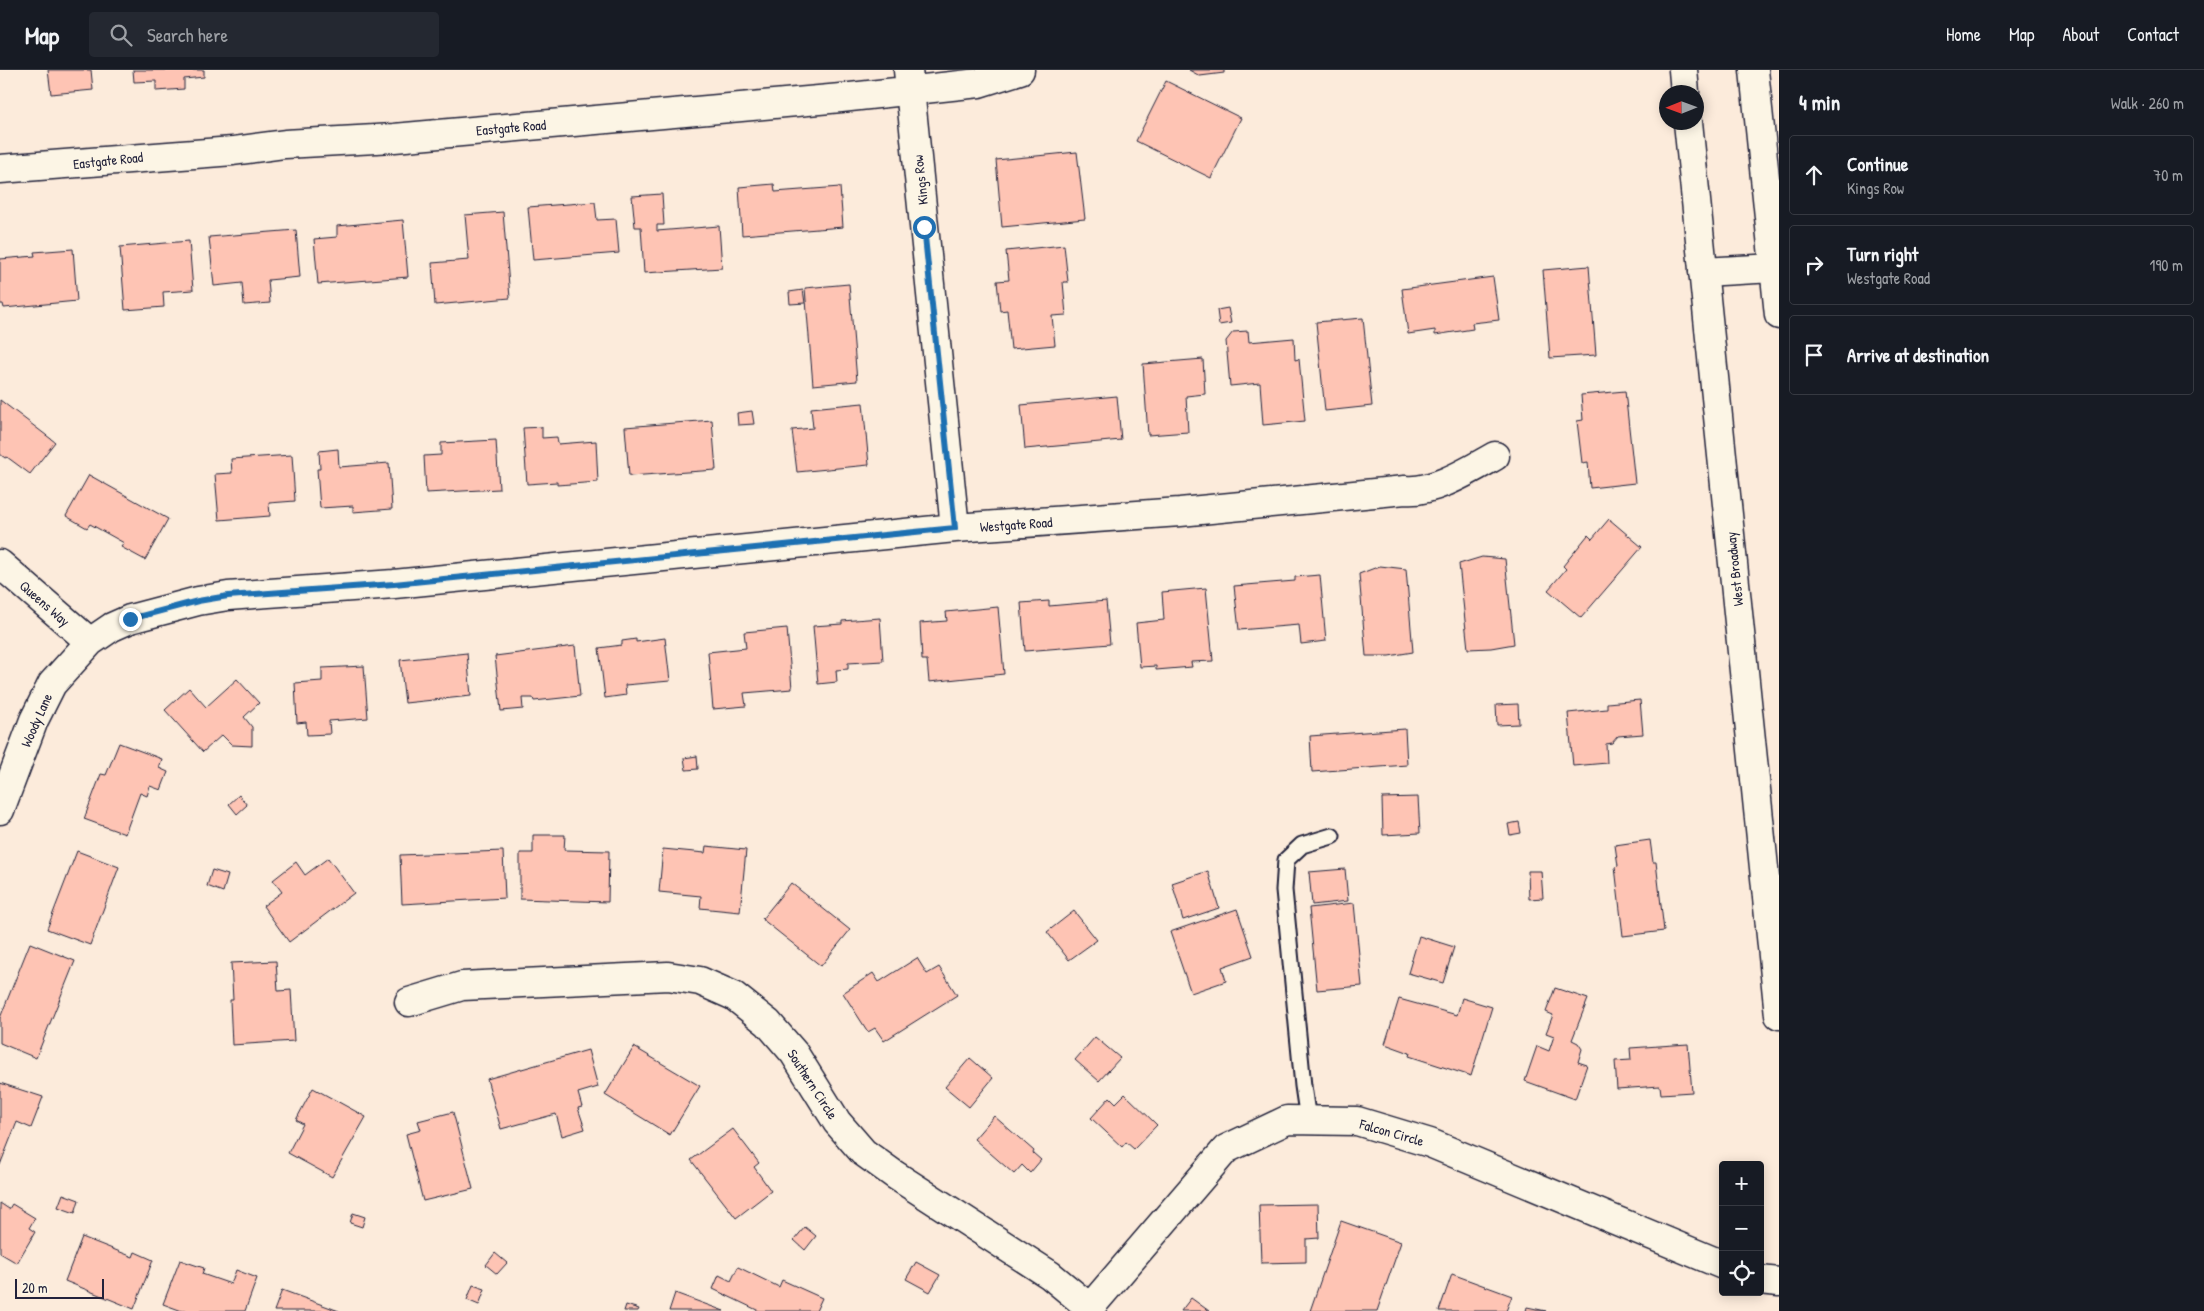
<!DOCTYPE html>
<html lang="en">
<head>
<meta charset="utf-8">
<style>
	:root { --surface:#171b24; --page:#242831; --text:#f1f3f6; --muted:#9ea1a6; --line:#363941 }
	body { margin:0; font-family:"Patrick Hand",sans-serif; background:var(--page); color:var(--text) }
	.controls { position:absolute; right:15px; bottom:15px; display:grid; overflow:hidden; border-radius:5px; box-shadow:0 2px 12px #0003 }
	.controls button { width:45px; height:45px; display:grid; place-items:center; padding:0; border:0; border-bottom:1px solid var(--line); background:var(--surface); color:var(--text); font:25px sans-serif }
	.compass { position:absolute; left:1659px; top:15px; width:45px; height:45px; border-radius:50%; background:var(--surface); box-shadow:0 2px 12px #0003; rotate:269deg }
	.scale { position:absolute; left:15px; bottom:12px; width:89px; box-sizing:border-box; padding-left:5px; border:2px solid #22223b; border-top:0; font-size:14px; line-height:18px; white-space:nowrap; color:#22223b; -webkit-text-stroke:4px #fcf5e5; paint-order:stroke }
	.stop { position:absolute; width:15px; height:15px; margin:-11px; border:4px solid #1f6fb2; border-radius:50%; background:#fff }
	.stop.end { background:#1f6fb2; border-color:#fff; box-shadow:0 1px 5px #0008 }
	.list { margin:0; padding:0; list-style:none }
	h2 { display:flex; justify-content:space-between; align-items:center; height:65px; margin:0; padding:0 20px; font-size:21px }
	h2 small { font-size:16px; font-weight:400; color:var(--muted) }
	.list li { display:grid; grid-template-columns:32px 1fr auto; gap:15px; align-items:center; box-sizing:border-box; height:80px; margin:0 10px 10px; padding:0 10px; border:1px solid var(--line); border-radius:5px }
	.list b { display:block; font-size:19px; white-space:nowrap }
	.list p { margin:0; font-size:16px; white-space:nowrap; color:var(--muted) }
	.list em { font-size:16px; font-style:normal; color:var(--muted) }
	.icon { flex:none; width:28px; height:28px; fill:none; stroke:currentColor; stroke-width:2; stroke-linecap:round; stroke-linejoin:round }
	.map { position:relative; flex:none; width:1779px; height:1241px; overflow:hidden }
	header { display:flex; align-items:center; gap:30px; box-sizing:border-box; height:70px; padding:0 25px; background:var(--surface); border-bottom:1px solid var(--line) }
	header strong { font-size:24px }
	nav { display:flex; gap:28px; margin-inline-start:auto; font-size:18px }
	.search { width:350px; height:45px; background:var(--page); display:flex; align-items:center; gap:12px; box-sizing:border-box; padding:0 18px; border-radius:5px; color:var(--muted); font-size:19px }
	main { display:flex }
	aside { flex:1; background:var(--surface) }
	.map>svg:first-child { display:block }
</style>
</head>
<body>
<header>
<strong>Map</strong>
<div class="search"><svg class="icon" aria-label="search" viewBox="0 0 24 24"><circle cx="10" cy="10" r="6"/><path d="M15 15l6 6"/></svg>Search here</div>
<nav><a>Home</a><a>Map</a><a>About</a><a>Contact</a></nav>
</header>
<main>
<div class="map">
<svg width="1779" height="1241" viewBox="0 0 1779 1241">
	<rect width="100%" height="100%" fill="#fcebdb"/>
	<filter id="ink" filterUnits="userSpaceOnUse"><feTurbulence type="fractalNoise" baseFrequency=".02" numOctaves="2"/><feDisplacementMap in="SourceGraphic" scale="10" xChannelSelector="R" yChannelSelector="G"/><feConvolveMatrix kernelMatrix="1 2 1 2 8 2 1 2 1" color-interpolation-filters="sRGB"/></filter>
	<g filter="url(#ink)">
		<path fill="#fec4b4" stroke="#22223b" d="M48,0H91L93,20L51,24Z
			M133,0H204V7L184,9V19L156,21V11L134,12Z
			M1189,0H1224V3L1200,6Z
			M1166,11L1241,48L1211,108L1136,71Z
			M1077,82L1085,149L1002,157L996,90Z
			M774,114L775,122L840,117L843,157L742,165L739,117Z
			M662,124L664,155H657V161L719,156L722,198L644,203L641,157H635L632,126Z
			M595,132L597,150L616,149L619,183L533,190L528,137Z
			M503,142L510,228L435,235L432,193L469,190L465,145Z
			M403,150L408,207L318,214L314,169L337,167V156Z
			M296,160L300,207L268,210L270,233L244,235L242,213L214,216L209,167Z
			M189,171L193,220L163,222L164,237L125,240L120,177Z
			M1064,175L1068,212H1063L1066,245L1052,246L1055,275L1011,279L1007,240L1000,241L997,211L1009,210L1006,181Z
			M73,179L77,231L4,238L3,234H0V189L35,186L34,182Z
			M1589,196L1596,285L1550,288L1543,200Z
			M1493,207L1499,250L1472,253L1473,259L1435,265V260L1408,264L1402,219Z
			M849,214L857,311L813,315L805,218Z
			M803,220L805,233L790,234L789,222Z
			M1228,238L1231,253L1219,255L1217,240Z
			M1363,248L1372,336L1325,341L1316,252Z
			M1248,261L1249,272L1294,268L1295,290L1299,289L1305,351L1263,355L1260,313L1230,316L1226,271L1233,262Z
			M1203,289L1205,324L1186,326L1188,362L1148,365L1143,294Z
			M1625,321L1635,413L1590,418L1588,392L1582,393L1577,351L1583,350L1581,325Z
			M1117,326L1121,370L1025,379L1021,335Z
			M0,330L55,372L30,404L7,387L5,388L0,384Z
			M863,333L869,395L797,402L792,360L813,358L811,338Z
			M752,341L754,354L738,355L737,343Z
			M712,350L716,400L629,406L625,357Z
			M542,357V368L557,367L558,374L596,371L598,412L557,415V412L527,414L523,358Z
			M496,370L499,419L426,423L424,386L441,385V373Z
			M338,379L339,397L389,393L392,439L353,442V436L320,438L317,399H320L319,381Z
			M292,385L295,431L269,433L270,446L219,450L215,404L232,403L231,389Z
			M89,405L168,449L145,490L121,477L124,473L90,454L87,458L66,446Z
			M1609,449L1642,477L1581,548L1548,520L1566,499L1563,496L1588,465L1592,469Z
			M1482,487L1505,489L1514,574L1491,578L1468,579L1459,494Z
			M1380,496L1406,499L1413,582L1389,586H1366L1359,504Z
			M1320,505L1326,571L1301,574L1299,555L1239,560L1234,516L1295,511V507Z
			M1206,518L1213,591L1191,592L1192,597L1156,600V596L1140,597L1136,553L1164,550L1162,522Z
			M1049,531V536L1106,531L1110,574L1025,581L1021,533Z
			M998,537L1004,604L929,612L927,590H922L920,553L947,551L946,542Z
			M880,548L883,591L848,593V599L836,600L837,612L818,614L813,556L842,554V551Z
			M787,558L792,619L744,623L746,636L713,639L708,582L746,578L744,562Z
			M665,568L670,611L625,615L626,625L605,628L599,578L622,575V571L636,569V572Z
			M575,576L580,626L534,631L533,628H522L523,639L501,641L495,586Z
			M467,583L471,626L405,633L400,590Z
			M364,596L368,648L329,651L330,664L307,665L306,652L297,653L295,613L322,611V598Z
			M237,609L259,633L244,647L252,657V676L232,675L222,665L203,682L165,640L189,618L206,637Z
			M1640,630L1643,664L1618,666L1612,673L1606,674L1607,693L1573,696L1568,643L1607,639V633Z
			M1518,634L1519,654L1497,655L1496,635Z
			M1405,659L1407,695L1312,702L1310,666Z
			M119,673L162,689L159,698L168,702L161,720L150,716L147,726L140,723L125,764L84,749L101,704L106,705Z
			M697,686L698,699L686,700L684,688Z
			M239,725L247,735L237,744L229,734Z
			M1418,727L1420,763L1383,765L1382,728Z
			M1519,752L1521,763L1510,765L1508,754Z
			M533,765H565L564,780L609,781L608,832L520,829V783H533Z
			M1650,770L1653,792H1656L1664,861L1623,866L1615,797L1618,796L1615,775Z
			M706,776L746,780L740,842L700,838L701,826L659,822L663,779L705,783Z
			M77,781L119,797L90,875L47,859Z
			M503,781L505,828L402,834L400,785Z
			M328,788L354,823L289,872L263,836L282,822L273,810L296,792L305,805Z
			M1345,799L1348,831L1312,835L1309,802Z
			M212,800L228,805L223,822L207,816Z
			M1208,801L1219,838L1183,850L1172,813Z
			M1528,801H1541L1543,828L1529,829Z
			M791,813L850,860L821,896L762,849Z
			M1354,833L1362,916L1317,920L1309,838Z
			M1237,839L1253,886L1222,897L1226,911L1191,923L1170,862Z
			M1074,841L1097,870L1069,890L1047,862Z
			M1419,866L1454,877L1443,913L1408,903Z
			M30,873L75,891L36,988L0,973V948Z
			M917,888L927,904L939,897L957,925L884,971L875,958L868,962L843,923L873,903L879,912Z
			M276,891L278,921L291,920L294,971L232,975L230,930H233L231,893Z
			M1555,918L1588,929L1572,970L1578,973L1582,979L1578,992L1587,995L1575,1029L1525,1011L1537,976L1549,981L1554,966L1546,963L1553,945L1546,942Z
			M1462,928L1492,937L1471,1006L1409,986L1410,983L1385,974L1399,929L1457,945Z
			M1095,967L1120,988L1099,1011L1075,990Z
			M1688,974L1692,1022L1661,1024L1660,1016L1617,1019L1615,991L1631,990L1630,978Z
			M634,977L700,1016L670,1065L605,1025Z
			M588,980L598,1017L578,1023L582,1037L578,1038L585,1059L562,1066L556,1044L501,1059L487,1009Z
			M970,988L993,1008L969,1037L945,1017Z
			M0,1013L43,1027L31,1058L17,1052L0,1095Z
			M313,1018L366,1047L332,1107L288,1083L303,1054L296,1050Z
			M1125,1024L1157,1055L1134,1079L1126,1072L1122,1077L1091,1048L1110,1027L1116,1033Z
			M453,1042L473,1119L423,1131L406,1064L421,1060L418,1051Z
			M994,1046L1034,1081L1033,1083L1041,1090L1030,1103L1022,1095L1014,1104L974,1069Z
			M733,1059L759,1093L754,1097L771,1121L736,1148L691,1090Z
			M63,1124L79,1130L75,1143L58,1137Z
			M0,1133L9,1139L12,1134L35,1148L29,1158L35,1162L17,1193L0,1183Z
			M1318,1134L1319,1168L1306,1169V1192L1261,1193L1259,1135Z
			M353,1143L365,1147L362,1157L350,1153Z
			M1341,1151L1401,1172L1377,1241H1310Z
			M805,1157L816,1166L805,1180L794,1170Z
			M82,1167L133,1187L135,1182L153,1190L134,1239L65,1211Z
			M495,1183L507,1193L497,1204L486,1195Z
			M180,1190L204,1198L202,1204L231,1214L236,1200L257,1208L245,1241H182L163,1234Z
			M916,1192L940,1205L930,1222L906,1209Z
			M738,1197L779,1217L782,1210L822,1228L816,1241H759L713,1219L719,1205L731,1211Z
			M1452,1204L1512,1226L1506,1241H1439Z
			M473,1215L485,1219L479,1235L467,1230Z
			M282,1220L339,1241H274Z
			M675,1223L724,1241H669Z
			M1191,1228L1209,1241H1181Z
			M626,1235L639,1239L638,1241H624Z
			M1527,1237L1546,1241H1526Z"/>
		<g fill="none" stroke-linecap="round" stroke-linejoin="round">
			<defs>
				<path id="service" d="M1308,1050L1303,1016L1284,820L1286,790L1302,775L1332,766"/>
				<path id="minor" d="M908,0L955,458
					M0,99L233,81L285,74L394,68L841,28L979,13L1020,0
					M1703,202L1774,198L1779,195
					M0,494L90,572
					M0,740L34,650L52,614L90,572L112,557L130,549L198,531L228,526L394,514L955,458L1180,442L1405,420C1433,423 1470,400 1495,386
					M409,932L462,916L668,906L700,911L734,926L768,953L794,983L837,1052L863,1082L895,1105L1050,1205L1090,1238
					M1760,1210L1779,1212
					M1087,1241L1226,1079L1287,1050L1357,1051L1430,1073L1723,1195"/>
				<path id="tertiary" d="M1683,0L1685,22
					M1754,0L1779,245
					M1688,52L1779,945"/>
			</defs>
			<use href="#service" stroke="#22223b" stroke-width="19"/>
			<use href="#minor" stroke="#22223b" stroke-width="31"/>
			<use href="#tertiary" stroke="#22223b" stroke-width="31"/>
			<use href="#service" stroke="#fcf5e5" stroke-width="15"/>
			<use href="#minor" stroke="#fcf5e5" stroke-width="28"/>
			<use href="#tertiary" stroke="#fcf5e5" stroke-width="28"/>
		</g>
	</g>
	<g fill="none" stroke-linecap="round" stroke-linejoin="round" filter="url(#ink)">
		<path stroke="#1f6fb2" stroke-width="6" d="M130,549L198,531L228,526L394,514L955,458L924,157"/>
	</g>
	<g text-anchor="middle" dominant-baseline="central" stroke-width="4" stroke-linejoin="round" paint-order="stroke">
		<g font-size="14" fill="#22223b" stroke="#fcf5e5">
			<text transform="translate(511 57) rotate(-5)">Eastgate Road</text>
			<text transform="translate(108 90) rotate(-6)">Eastgate Road</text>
			<text transform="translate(920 110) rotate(-96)">Kings Row</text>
			<text transform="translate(1016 454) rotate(-4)">Westgate Road</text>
			<text transform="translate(1734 499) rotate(-96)">West Broadway</text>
			<text transform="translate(45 533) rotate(41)">Queens Way</text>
			<text transform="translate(36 650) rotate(-66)">Woody Lane</text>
			<text transform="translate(813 1014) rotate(57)">Southern Circle</text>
			<text transform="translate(1392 1062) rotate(16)">Falcon Circle</text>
		</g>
	</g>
</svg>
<div class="controls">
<button>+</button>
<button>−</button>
<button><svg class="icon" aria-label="locate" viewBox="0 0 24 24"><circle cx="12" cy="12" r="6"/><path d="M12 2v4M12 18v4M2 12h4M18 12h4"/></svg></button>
</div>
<svg class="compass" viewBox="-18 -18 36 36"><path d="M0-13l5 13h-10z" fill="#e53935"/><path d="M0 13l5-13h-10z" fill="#9ea1a6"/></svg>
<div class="scale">20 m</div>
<div class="stop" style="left:924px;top:157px"></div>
<div class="stop end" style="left:130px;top:549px"></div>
</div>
<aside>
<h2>4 min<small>Walk · 260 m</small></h2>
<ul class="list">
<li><svg class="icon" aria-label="ahead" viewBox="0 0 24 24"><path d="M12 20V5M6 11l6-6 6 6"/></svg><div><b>Continue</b><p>Kings Row</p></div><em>70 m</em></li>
<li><svg class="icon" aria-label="right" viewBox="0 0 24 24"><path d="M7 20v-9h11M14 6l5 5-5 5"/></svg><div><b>Turn right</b><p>Westgate Road</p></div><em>190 m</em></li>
<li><svg class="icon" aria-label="arrive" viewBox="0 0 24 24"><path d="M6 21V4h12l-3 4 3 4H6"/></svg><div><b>Arrive at destination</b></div></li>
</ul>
</aside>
</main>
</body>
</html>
